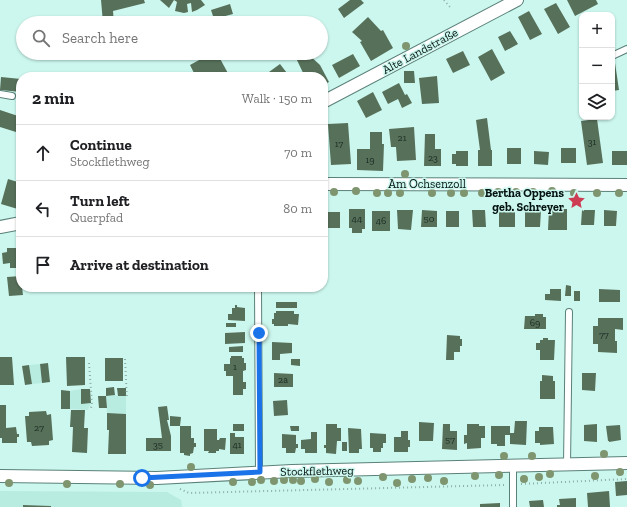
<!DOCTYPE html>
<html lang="en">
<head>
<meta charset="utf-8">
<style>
	:root { --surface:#fff; --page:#f2f2f2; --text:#202124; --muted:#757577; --line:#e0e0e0 }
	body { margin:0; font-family:"Zilla Slab",serif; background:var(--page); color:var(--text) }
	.controls { position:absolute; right:12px; top:12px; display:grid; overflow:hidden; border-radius:8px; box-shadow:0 1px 3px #0004 }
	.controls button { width:36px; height:36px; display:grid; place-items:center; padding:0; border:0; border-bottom:1px solid var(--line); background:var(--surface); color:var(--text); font:20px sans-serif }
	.stop { position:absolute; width:12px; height:12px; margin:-9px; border:3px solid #1a73e8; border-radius:50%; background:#fff }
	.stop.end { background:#1a73e8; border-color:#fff; box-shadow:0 1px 4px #0008 }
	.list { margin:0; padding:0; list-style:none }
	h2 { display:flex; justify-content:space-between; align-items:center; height:52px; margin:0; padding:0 16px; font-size:17px }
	h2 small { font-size:13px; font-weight:400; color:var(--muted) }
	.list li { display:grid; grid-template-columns:26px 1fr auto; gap:12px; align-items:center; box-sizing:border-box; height:56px; padding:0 16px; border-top:1px solid var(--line) }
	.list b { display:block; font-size:15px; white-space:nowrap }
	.list p { margin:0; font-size:13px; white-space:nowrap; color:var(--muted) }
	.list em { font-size:13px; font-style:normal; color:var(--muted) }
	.icon { flex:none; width:22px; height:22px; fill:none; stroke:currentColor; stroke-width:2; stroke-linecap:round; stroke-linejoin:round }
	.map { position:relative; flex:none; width:627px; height:507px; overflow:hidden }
	.search { position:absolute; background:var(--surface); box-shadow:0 1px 3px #0004; left:16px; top:16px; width:312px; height:44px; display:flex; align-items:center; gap:10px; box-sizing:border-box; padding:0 14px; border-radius:22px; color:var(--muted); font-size:15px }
	.panel { position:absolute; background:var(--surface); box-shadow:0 1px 3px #0004; left:16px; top:72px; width:312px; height:220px; border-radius:16px }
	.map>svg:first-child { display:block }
</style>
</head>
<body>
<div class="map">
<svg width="627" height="507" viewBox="0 0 627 507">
	<rect width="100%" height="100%" fill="#ccf7ee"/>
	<path fill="#b8ece1" d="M40,364L42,383L32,384L29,365Z
		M81,389L82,403H91L88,410L70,409V391Z
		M115,395L118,396H126V414L107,413L106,396Z
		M0,491L167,492L181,500L182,507H0Z"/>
	<path fill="#57705a" d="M101,0H144L145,3L113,11L114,23H103Z
		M160,0H201L205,5L197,10L192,12L191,3L187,4L188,12L184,13L175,11L177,2L174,0L169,8Z
		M350,0H361L364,3L344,18L338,9Z
		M567,0H596L598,4L575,16Z
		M556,3L570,27L558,34L544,9Z
		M230,4L233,14L214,19L211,10Z
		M529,11L542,34L530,40L518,17Z
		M368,17L381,31L383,30L393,48L371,61L360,42L362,41L352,32Z
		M510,31L518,44L505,51L498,37Z
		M492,49L505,73L491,81L478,57Z
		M463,51L470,65L453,73L446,59Z
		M212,53H217L230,77H196L190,65Z
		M299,53H307L320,65L329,82L323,85V77H305L296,58L300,56Z
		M353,54L360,66L339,78L332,65Z
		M612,63H615L619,90L612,91Z
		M280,64L290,77H273L269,72Z
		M404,71H414L415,83H404Z
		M437,76L439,103L422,104L419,78Z
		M1,77L21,79V92L0,90Z
		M399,83L405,95L407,94L412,103L402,108L398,99L388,104L382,92Z
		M373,92L382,110L366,118L357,101Z
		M0,110L21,117L16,132L0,127Z
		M487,118L491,150H492V166H478V150H480L476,120Z
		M597,119L603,163L587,165L581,121Z
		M348,123L351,164L331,165L328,124Z
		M414,127L416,160L397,161L396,147H391L389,129Z
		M370,132H382V144H384L383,171L357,170V149H370Z
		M425,134H435V149H441V166H424Z
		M507,148H521V164H507Z
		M561,148H576V163H561Z
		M456,151H468V166H456V164H452V154H456Z
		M534,151L549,152L548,165L534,164Z
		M612,151H627V165H612Z
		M8,179L21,183V210L1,204Z
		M349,209H365V229H362V233H352V228H349Z
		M549,209H567V230H548Z
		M397,210H413L411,230L398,229Z
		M422,210L437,211V227H421Z
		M472,210H485L486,227H473Z
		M499,210L515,211V227H499Z
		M525,210H541L540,227H525Z
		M582,210H595L594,225H581Z
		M604,210L617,211L616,226H604Z
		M372,211H390V231H372Z
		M446,211H459V227H446Z
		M324,212H340V228H324Z
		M7,248H16L17,253H20L21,268H10V263L3,264L2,253L7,252Z
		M21,276V287H22L23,295L9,296L7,277Z
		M566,285L571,286V296H565Z
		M550,289H561V301L545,300V294H550Z
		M599,289L620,290V302H599Z
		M574,291H580V301H574Z
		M276,302H297V308H276Z
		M235,305H237V307L245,308V321L228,320V314H232V308H235Z
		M276,311H294V314H299L298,325L288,324V326H274V324H272V319H274V313H276Z
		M535,314H543V317H546V329H524L525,316H535Z
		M598,318H623V330L615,329V341H617V353L598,352V344H593V326H598Z
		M226,323H236V327H226Z
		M245,332V343L225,344V333Z
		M447,335L460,336V339H462V346H460V352H454V360H446Z
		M543,338H548V340H555L554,360H540V350H536V343H540V340H543Z
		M272,342L292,343V353L280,354V360H272Z
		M243,346V352H229V347Z
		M231,356H242V358H244V363H246V370L243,371V382H246V389H243V395H233V376H226V371H224V364H230V358H231Z
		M0,357H12L14,385H0Z
		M66,357H85V385L67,386Z
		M105,358H123V381H105Z
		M291,359H300V366L291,365Z
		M48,363L50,382L42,383L40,364Z
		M29,365L32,384L25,385L22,366Z
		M274,373L293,374V387H274Z
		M582,373H596L595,391L582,390Z
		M542,375L553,376V381H555V399H540V381H542Z
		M114,387L115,395L106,396V388Z
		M117,388H126V396H118Z
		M81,389H90L91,403L81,404Z
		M61,390L70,391V409H61Z
		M98,396H106L107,408H99Z
		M287,400L288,415L274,416L273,401Z
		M0,405H6V428L16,427L17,434H19V437H17V443H2V438H0Z
		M167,406L169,420H167L171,436V451H146V438H162L158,407Z
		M71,410H85L84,428H88L87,453L72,452L73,427H70Z
		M46,411L47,415L51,414L53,440L49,441V445L32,446L31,442H27L25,416H29V412Z
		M107,413L126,414V454H108L109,430H107Z
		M170,416L181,417L180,426H170Z
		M515,421H527L526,445L510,444V435H505V446H497V444H491V426H510V433H514Z
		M419,422L434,423L433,441H419Z
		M233,424H244V431H233Z
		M326,424H337V428H341V441H337L336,454L326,453V448H324V445H326Z
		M443,424H450V431H457V450L442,449Z
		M467,424H479V426H485V438H481V448L467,449V443L464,444V435H467Z
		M597,424V442L584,441V425Z
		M620,425L621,440L609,442V441H608L606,426Z
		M180,426H191V438H194V443H196V447H194L193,453L190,454V456L184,455V453H180Z
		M290,426H299V431H291Z
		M539,427H553L554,444L540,445V443H535V431H539Z
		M348,428L361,429L362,449H359V453H349Z
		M204,429H217V440H219L220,438H226L225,450L219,449V451H216V453H208L209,451H204Z
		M401,431H408V440H410V447H408V452H394V437H401Z
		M311,432H317V453H305V449H301V440L311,439Z
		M230,433H235V437H244V454H230Z
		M370,433L386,434V443H383V448H381V452H373V448H370Z
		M282,434L296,435V444H298V448H296L295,453H286V448H282Z
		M342,442H347V451H342Z
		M627,481V495L616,496L615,482Z
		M609,491L610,507H588L587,493Z
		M576,498V507H557V505H560L559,499Z
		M543,500L544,507H530L529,501Z
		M500,503V507H480V504Z
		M23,505L51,506V507H23Z"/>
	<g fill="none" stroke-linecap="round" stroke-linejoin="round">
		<defs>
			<path id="lane" d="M614,55L627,49
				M0,94L12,96
				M258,287L259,472
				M567,465L569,312
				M513,507V465"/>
			<path id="street" d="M323,102L517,0
				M323,184L627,185
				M0,227L21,223
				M0,476L157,478L292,471L627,463"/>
		</defs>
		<use href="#lane" stroke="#5a8179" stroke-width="8"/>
		<use href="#street" stroke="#5a8179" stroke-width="14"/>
		<path stroke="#8caea7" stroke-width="2" stroke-dasharray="1 3" stroke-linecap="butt" d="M444,0L450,7
			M125,359L127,399
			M89,363L92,404L91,408
			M521,484L627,479
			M180,489L189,493L504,485"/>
		<use href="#lane" stroke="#fff" stroke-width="6"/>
		<use href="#street" stroke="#fff" stroke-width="12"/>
	</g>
	<g fill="#7f9570">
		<circle cx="406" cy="46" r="4"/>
		<circle cx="405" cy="174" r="4"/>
		<circle cx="356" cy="191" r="4"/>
		<circle cx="552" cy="191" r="4"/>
		<circle cx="334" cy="192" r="4"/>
		<circle cx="498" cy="192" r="4"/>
		<circle cx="516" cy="192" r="4"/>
		<circle cx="533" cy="192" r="4"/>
		<circle cx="377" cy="193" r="4"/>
		<circle cx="388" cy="193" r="4"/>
		<circle cx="400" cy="193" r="4"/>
		<circle cx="432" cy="193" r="4"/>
		<circle cx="451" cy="193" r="4"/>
		<circle cx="464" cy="193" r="4"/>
		<circle cx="482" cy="193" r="4"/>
		<circle cx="574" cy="193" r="4"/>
		<circle cx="597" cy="193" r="4"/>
		<circle cx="619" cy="193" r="4"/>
		<circle cx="604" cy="454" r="4"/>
		<circle cx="504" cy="456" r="4"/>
		<circle cx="532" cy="456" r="4"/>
		<circle cx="191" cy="467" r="4"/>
		<circle cx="620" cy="472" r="4"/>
		<circle cx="550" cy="474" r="4"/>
		<circle cx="499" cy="475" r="4"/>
		<circle cx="475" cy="476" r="4"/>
		<circle cx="595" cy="476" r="4"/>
		<circle cx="383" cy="477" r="4"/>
		<circle cx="539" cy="477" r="4"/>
		<circle cx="428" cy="478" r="4"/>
		<circle cx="315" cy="479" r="4"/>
		<circle cx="412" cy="479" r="4"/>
		<circle cx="524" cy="479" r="4"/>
		<circle cx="261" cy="480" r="4"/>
		<circle cx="284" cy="480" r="4"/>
		<circle cx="293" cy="480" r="4"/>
		<circle cx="347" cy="480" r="4"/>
		<circle cx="274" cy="481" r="4"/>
		<circle cx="301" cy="481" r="4"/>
		<circle cx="358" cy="481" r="4"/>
		<circle cx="444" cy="481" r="4"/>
		<circle cx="233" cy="482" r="4"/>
		<circle cx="252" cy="482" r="4"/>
		<circle cx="329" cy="482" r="4"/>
		<circle cx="9" cy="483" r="4"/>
		<circle cx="397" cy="483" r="4"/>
		<circle cx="67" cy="484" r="4"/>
		<circle cx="120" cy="484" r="4"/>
		<circle cx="150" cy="485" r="4"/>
	</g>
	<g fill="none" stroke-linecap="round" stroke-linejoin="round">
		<path stroke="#1a73e8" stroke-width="5" d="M142,478L260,472L259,333"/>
	</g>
	<defs>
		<symbol id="sight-bare" viewBox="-9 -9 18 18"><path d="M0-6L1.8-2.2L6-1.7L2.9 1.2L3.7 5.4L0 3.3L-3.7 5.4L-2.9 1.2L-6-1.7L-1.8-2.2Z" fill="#cd3d53" stroke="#ccf7ee" stroke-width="2.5" paint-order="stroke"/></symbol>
	</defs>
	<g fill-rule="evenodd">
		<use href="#sight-bare" x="564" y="188" width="25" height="25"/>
	</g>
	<g text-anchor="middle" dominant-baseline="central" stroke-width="3" stroke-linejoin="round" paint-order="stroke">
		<g font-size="10" fill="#1a2b23">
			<text x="402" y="138">21</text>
			<text x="592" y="142">31</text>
			<text x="339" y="144">17</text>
			<text x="433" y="158">23</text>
			<text x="370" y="160">19</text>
			<text x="357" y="219">44</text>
			<text x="429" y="219">50</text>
			<text x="381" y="221">46</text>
			<text x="535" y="323">69</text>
			<text x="604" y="335">77</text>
			<text x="235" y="367">1</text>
			<text x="283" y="380">2a</text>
			<text x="39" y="428">27</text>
			<text x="450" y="440">57</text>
			<text x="158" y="445">35</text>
			<text x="237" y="445">41</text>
		</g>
		<g font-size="12" fill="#051411" stroke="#ccf7ee">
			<text transform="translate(420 51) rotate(-28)">Alte Landstraße</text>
			<text x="427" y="184">Am Ochsenzoll</text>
			<text transform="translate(317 471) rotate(-1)">Stockflethweg</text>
		</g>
		<g font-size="12" font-weight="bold" fill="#051411" stroke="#ccf7ee" text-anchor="end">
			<text x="564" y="193">Bertha Oppens<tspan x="564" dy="14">geb. Schreyer</tspan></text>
		</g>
	</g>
</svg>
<div class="controls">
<button>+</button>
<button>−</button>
<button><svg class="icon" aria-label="layers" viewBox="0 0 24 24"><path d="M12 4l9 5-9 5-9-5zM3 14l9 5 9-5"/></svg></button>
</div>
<div class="stop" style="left:142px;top:478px"></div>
<div class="stop end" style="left:259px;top:333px"></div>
<div class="search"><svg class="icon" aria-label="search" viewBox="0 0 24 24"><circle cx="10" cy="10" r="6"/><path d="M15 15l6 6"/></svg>Search here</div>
<section class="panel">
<h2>2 min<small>Walk · 150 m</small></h2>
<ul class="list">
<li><svg class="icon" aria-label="ahead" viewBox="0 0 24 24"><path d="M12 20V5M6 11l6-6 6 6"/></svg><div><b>Continue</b><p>Stockflethweg</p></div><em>70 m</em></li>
<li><svg class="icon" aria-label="left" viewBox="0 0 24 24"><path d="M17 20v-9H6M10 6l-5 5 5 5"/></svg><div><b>Turn left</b><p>Querpfad</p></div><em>80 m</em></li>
<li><svg class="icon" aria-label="arrive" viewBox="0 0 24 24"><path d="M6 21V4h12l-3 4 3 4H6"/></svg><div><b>Arrive at destination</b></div></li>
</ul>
</section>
</div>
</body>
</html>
